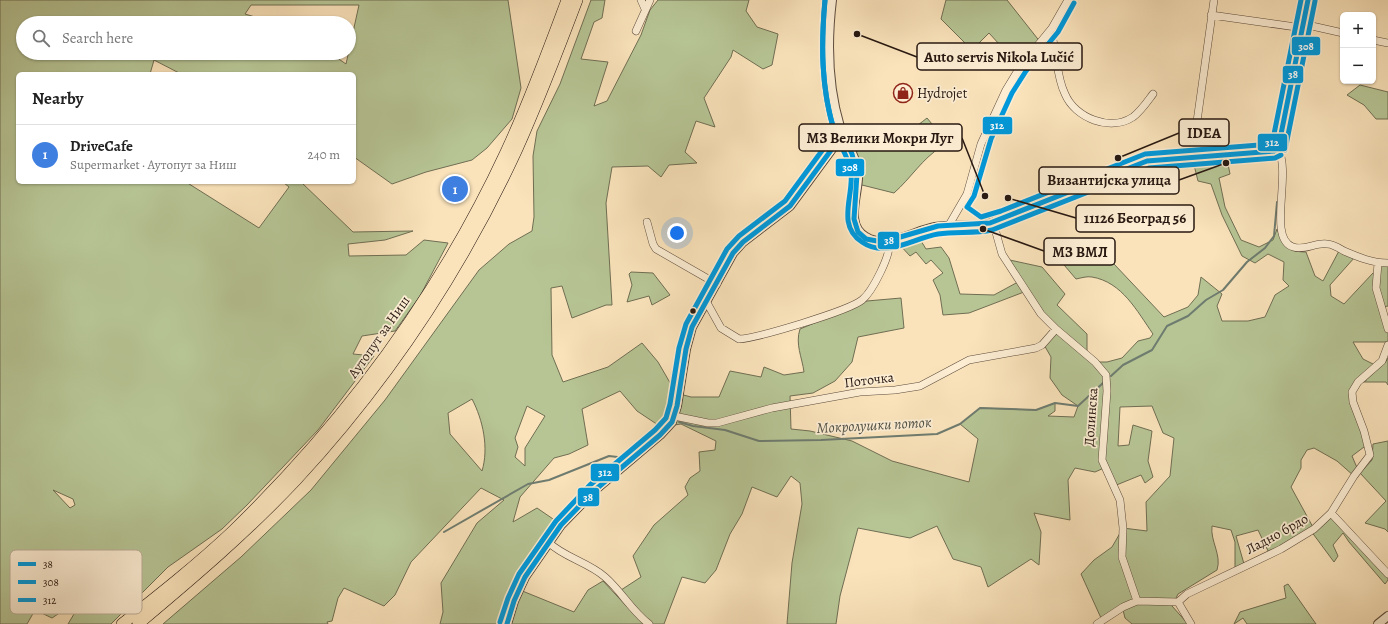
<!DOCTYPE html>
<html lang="en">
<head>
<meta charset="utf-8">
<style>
	:root { --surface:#fff; --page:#f2f2f2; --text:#222; --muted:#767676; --line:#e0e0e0; --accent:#8f2418 }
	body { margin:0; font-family:Alegreya,serif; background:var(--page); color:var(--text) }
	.controls { position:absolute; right:12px; top:12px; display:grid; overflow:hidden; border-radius:6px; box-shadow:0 1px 3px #0004 }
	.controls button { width:36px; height:36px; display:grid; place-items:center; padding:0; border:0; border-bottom:1px solid var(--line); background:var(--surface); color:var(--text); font:20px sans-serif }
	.you { position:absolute; left:677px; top:233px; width:14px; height:14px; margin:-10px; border:3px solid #fff; border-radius:50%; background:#1a73e8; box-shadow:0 0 0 6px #1a73e833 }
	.badge { display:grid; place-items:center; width:26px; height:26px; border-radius:50%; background:var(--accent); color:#fff; font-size:13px; font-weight:700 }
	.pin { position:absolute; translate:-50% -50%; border:2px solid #fff; box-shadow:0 1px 4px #0006 }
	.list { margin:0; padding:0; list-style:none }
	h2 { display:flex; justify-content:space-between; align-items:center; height:52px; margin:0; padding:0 16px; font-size:17px }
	h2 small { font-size:13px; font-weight:400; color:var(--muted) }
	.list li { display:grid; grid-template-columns:26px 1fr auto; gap:12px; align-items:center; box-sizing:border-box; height:60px; padding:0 16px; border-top:1px solid var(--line) }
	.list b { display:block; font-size:15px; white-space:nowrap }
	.list p { margin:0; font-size:13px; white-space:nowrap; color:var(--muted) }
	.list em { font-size:13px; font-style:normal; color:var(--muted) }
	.icon { flex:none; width:22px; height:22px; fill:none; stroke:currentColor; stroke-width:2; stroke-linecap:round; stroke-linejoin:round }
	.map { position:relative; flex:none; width:1388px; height:624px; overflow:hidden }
	.search { position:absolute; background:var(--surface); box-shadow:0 1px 3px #0004; left:16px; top:16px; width:340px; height:44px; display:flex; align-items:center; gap:10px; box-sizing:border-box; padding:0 14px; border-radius:22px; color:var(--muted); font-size:15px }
	.panel { position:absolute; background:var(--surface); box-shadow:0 1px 3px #0004; left:16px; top:72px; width:340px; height:112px; border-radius:6px }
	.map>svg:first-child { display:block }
</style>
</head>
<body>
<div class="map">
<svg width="1388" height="624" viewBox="0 0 1388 624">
	<rect width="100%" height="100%" fill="#fae3bb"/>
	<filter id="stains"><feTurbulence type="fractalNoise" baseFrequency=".005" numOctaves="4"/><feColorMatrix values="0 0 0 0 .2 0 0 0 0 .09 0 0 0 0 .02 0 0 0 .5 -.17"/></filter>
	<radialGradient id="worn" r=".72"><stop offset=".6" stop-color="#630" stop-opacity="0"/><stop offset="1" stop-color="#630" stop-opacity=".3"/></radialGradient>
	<path fill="#b7c595" stroke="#6f6e53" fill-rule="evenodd" d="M0,0H508L521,88L512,119L487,148L472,160L426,172L392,184L354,157V74H181L154,60L150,74H18V182H186L259,228L289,187L283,182H301L353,232L413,231L385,240L348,244L349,256L406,255L424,240L448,243L420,296L395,331L362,336L353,354L374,356L318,430L247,505L222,529L168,567L111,624H68L77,609L64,610L52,618L35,610L27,624H0ZM251,5H359L346,64L330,53H23V23H275L245,14ZM53,490L73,499L75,505L70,508Z
		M591,0H605L602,18L594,22L581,59L608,62L594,106L607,101L641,35L650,10L658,0H749L746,11L757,27L778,34L772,65L763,69L733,50L731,57L704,98L715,127L696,121L685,152L697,163L669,165L661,177L648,166L612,167L606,203L612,305H606L572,318L562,286L551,288L552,355L563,382L608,367L642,343L658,362L676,393L691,397H719L730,371L761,377L764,367L784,375L804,372C802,357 795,344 800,329L867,301L901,298L904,328L858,337L852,362L835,381L813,393L790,396L791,429L810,431L852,441L892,461L969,482L978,439L960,424L980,408L1036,410L1055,403V411L1048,416L1074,417L1078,406L1062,395L1050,378L1051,357L1043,343L1056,329L1005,259L1042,267L1065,294L1057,305L1087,334V354L1095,362H1107L1122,358L1138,341L1150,338L1153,334C1137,311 1122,282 1092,277C1087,276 1081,278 1076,279L1053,252L1066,246L1084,243L1094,260L1114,264L1164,317L1188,307L1198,295L1201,277L1222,294L1217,306L1222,321H1248L1265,317L1275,295L1289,286L1283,280L1284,262L1268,254L1255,263L1242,256L1222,215L1211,184L1198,181L1193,161L1226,154L1230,174L1219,178L1225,207L1241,240L1259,247L1273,240L1277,229C1284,245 1288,252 1306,252L1315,276L1323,281L1340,249L1355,257L1330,285L1331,296L1344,304L1373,273L1375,278L1378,263H1388V306L1383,307L1388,329V342H1353L1363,359L1377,366L1359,382L1366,381V380L1385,363L1388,358V385L1386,382H1358L1352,392L1368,444L1352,456L1358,470L1354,476L1337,461L1314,448L1307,450L1301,460V468L1291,487L1314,529L1331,513L1388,577V580L1385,584L1349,542L1343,533L1333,545L1338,556L1334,562L1311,531L1270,555L1258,530L1236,536L1244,564L1235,568V542L1231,530L1212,526C1210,541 1222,555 1217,570L1178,594L1172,606L1188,624H1132L1125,618L1122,606L1101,618L1081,574L1094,560L1112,547L1123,528L1147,531L1146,502L1170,476L1174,438L1163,433L1152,406L1120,407L1118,446L1129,445L1133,425L1152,431L1148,461L1153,477L1145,483L1141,475L1114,486L1104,468L1095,472L1075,468L1068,480L1070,520L1034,513L1041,532L1039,565L1031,559L988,587L981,567L953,559L937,526L910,538L858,528L840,596L836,624H787L792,563L802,504L800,483L791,476L777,497L752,487L742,514L730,534L716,570L705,583L682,577L664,624H649L618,592L641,577L633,556L654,525L688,495L685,487L690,478L700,471L699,452L715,450L716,441L681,424L661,427L637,411L620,391L582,409L588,445L569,454L554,458L520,497L513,522L537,508L556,521L533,552L515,588L574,612L588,590L603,581L631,611L646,624H440L443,612L441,583L477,523L504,500L481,488L411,562L395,595L384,606L344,588L338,598L332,621L327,622L328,624H163L241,557L311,490L385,400L479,270L509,244L532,231L534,217L533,156L537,131L560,84ZM472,399C483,420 489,448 482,471L450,434L448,413ZM527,406L545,416L525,448V466L515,457L518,447L515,438Z
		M946,0H1007L1041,43L1020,67L989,33L972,50L941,19Z
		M1360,85L1388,92V119H1376L1364,105L1347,95Z
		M927,118L932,124L941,147C922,159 911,178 894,193L858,184L851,150C880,149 905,136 927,118Z
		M918,236L926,249L941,247L949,258L960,294L994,295L1018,282L1024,292L969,313L943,315L940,295L933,280L943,273L931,260L926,264L916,252L910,256L899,244Z
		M631,272L653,273L670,295L652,305L649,296L627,302L632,285L629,274Z
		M1388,441V532L1385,529L1365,523L1386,501L1360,473L1372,460L1373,444Z
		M1288,584L1316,624H1247L1243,618L1234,624L1240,612L1286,598L1284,586Z"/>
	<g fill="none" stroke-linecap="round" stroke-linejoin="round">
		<path stroke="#6e7c70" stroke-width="2" d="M1111,376L1123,365L1152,350L1167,326L1188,316L1206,300L1223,290L1247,262L1265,248L1274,236L1277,202
			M679,422L693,426L725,430L759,441L821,440L937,434L960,424L980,408L1036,410L1055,403L1078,406L1103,383
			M444,532L528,484L549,480L609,456L626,458"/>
		<defs>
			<path id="minor" d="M641,0L645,9
				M1211,15L1303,28
				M1303,24L1343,33
				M636,31L650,0
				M1047,35L1053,40C1057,58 1057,78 1065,94C1075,118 1110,132 1133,117C1141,111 1147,102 1153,94
				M1373,40L1388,43
				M1278,149C1292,173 1267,239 1293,247C1305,251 1316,242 1327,244C1333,244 1339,248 1344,251C1358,257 1372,263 1388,263
				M1192,157L1214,0
				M647,222L653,244L656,249L717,284
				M993,222L1002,254L1041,314L1056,329L1095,362L1106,375L1107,391L1102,460L1120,500L1123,528L1122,557L1137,601
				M949,225L967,194L981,144L1006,90L1020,67L1052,28L1068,0
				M1378,263L1376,288L1388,329
				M706,301L721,328L739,339C758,338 848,311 862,300C872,292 892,254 889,241
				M674,416L708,423H717L772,408L860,392L895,390L920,386L969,360L1036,348L1042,345L1056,329
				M1331,513L1388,574
				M548,542C565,558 588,562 605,577C622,592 631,610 649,624
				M1178,602L1191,624
				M1097,624L1123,607L1137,601L1178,602L1187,594L1281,549L1314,529L1331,513L1354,476L1370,455L1364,431L1353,402L1352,392L1358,382L1382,361L1388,345"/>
			<path id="tertiary" d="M832,0C827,41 828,87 840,127C845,142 856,155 858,172C860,192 843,224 866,237C887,250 913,231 935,227C954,224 972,228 990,223L1147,161L1276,151L1279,146L1308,0
				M507,624L514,601L525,577L561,525L595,490L660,435L672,422L677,406L686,349L692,327L733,253L743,242L790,206L843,134
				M1378,624L1388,616"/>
			<path id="trunk" d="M122,624C160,594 198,564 233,531C345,422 440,294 506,152C529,103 548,51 567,0
				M138,624C193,578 247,532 296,480C383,386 456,278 511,162C536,109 556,55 577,0"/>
		</defs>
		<use href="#minor" stroke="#5c4b3c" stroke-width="8"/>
		<use href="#tertiary" stroke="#5c4b3c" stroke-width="10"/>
		<use href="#trunk" stroke="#271811" stroke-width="12"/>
		<use href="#minor" stroke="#fcedd3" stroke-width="7"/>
		<use href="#tertiary" stroke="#fcedd3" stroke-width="8"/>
		<use href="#trunk" stroke="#fae3bb" stroke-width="11"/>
		<defs>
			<path id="bus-1" d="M843,134L852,154L857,174L854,219L858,232L866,239L877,241L890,240L938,226L990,223L1147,161L1274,151L1278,149
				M1278,149L1308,0
				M507,624L514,601L525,577L561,525L595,490L660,435L672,422L677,406L686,349L692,327L733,253L743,242L790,206L843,134"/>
			<path id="bus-2" d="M825,0C821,43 821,85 833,127C837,142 849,156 851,172C854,196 836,225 862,242C886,259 913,238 938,234C956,231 974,234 992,230L1149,168L1275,158L1281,155
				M1285,150L1315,1"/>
			<path id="bus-3" d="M1074,3L1058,32L1026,71L1012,93L991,139L974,196L967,207L981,217L1001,211L1145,154L1272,144L1301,0
				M500,622L508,598L519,574L556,521L590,485L655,430L666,418L670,404L679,348L686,324L727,249L739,236L785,201L835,133C821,90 821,45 825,0"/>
		</defs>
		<use href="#bus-1" stroke="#fcedd3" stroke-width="8"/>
		<use href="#bus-2" stroke="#fcedd3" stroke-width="8"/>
		<use href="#bus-3" stroke="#fcedd3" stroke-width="8"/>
		<use href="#bus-1" stroke="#0098da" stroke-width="5"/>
		<use href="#bus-2" stroke="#0098da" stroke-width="5"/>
		<use href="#bus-3" stroke="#0098da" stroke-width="5"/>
	</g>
	<defs>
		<symbol id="shop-ring" viewBox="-11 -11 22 22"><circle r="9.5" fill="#fcedd3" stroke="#8f2418" stroke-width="1.5"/><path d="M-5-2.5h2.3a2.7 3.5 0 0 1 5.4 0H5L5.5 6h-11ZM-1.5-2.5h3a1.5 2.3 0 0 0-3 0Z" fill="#8f2418"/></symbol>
	</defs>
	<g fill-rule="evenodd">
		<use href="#shop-ring" x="892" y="82" width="22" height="22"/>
	</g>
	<circle fill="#271811" stroke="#fcedd3" stroke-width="1.5" cx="693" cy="311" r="3.5"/>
	<g text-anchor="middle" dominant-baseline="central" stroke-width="3.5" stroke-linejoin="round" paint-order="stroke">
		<g font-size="14" fill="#271811" stroke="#fcedd3" text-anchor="start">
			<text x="917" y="93">Hydrojet</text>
		</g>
		<g font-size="14" fill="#271811" stroke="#fcedd3">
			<text transform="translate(379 337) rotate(-55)">Аутопут за Ниш</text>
			<text transform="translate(869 380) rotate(-7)">Поточка</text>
			<text transform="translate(1091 417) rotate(-86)">Долинска</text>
			<text transform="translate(1277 534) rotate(-29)">Ладно брдо</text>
		</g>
		<g font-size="15" font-style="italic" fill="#515248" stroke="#fcedd3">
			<text transform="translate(874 425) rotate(-3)">Мокролушки поток</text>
		</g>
	</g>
	<rect x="10" y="550" width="132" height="64" rx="6" fill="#fcedd3" stroke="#bcad99" stroke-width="1"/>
	<rect x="18" y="562" width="18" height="4" fill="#0098da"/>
	<rect x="18" y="580" width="18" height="4" fill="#0098da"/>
	<rect x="18" y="598" width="18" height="4" fill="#0098da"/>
	<g font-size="11" fill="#271811">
		<text x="43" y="568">38</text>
		<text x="43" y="586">308</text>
		<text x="43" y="604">312</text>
	</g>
	<path fill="none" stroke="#271811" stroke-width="1.5" d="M857 34L917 57M1118 158L1179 133M985 196L962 138M1226 163L1179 180M1008 198L1076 218M983 229L1044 251"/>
	<g fill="#271811" stroke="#fcedd3" stroke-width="1.5">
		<circle cx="857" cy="34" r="4"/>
		<circle cx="1118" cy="158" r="4"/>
		<circle cx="985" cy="196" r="4"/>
		<circle cx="1226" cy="163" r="4"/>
		<circle cx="1008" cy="198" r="4"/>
		<circle cx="983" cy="229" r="4"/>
	</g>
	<g fill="#fcedd3" stroke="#271811" stroke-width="1.5">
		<rect x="917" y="43" width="165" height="27" rx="4"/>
		<rect x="1179" y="119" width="50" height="27" rx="4"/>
		<rect x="799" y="124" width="163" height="27" rx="4"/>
		<rect x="1039" y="167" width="140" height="27" rx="4"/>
		<rect x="1076" y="205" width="118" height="27" rx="4"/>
		<rect x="1044" y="238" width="71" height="27" rx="4"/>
	</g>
	<g font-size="15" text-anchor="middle" font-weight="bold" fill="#271811">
		<text x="999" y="62">Auto servis Nikola Lučić</text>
		<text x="1204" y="138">IDEA</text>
		<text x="880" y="143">МЗ Велики Мокри Луг</text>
		<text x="1109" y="185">Византијска улица</text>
		<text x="1135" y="223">11126 Београд 56</text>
		<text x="1080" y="257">МЗ ВМЛ</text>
	</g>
	<g stroke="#fcedd3" stroke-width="1.5">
		<rect x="1291" y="36" width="30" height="20" rx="4" fill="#0098da"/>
		<rect x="1282" y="65" width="22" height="19" rx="4" fill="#0098da"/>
		<rect x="982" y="116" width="31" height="19" rx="4" fill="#0098da"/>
		<rect x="1257" y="133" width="31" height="19" rx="4" fill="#0098da"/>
		<rect x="835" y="158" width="30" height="19" rx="4" fill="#0098da"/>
		<rect x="877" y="231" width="23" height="19" rx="4" fill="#0098da"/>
		<rect x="590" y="463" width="30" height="19" rx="4" fill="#0098da"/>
		<rect x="577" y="487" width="23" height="20" rx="4" fill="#0098da"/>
	</g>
	<g font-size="11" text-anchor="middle" font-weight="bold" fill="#fff">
		<text x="1306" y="50">308</text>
		<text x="1293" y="78">38</text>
		<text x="997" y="129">312</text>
		<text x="1272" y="146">312</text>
		<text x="850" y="171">308</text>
		<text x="889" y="244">38</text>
		<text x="605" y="476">312</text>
		<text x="588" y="501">38</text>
	</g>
	<rect width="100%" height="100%" filter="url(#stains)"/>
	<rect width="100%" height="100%" fill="url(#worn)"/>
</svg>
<div class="controls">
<button>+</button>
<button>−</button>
</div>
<div class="you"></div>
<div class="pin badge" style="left:455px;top:189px;background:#3f7fe0">1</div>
<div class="search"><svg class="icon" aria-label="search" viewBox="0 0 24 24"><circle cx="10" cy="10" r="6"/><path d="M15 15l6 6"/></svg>Search here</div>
<section class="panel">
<h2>Nearby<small></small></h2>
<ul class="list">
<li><span class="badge" style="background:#3f7fe0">1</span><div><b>DriveCafe</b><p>Supermarket · Аутопут за Ниш</p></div><em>240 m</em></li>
</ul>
</section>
</div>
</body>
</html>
